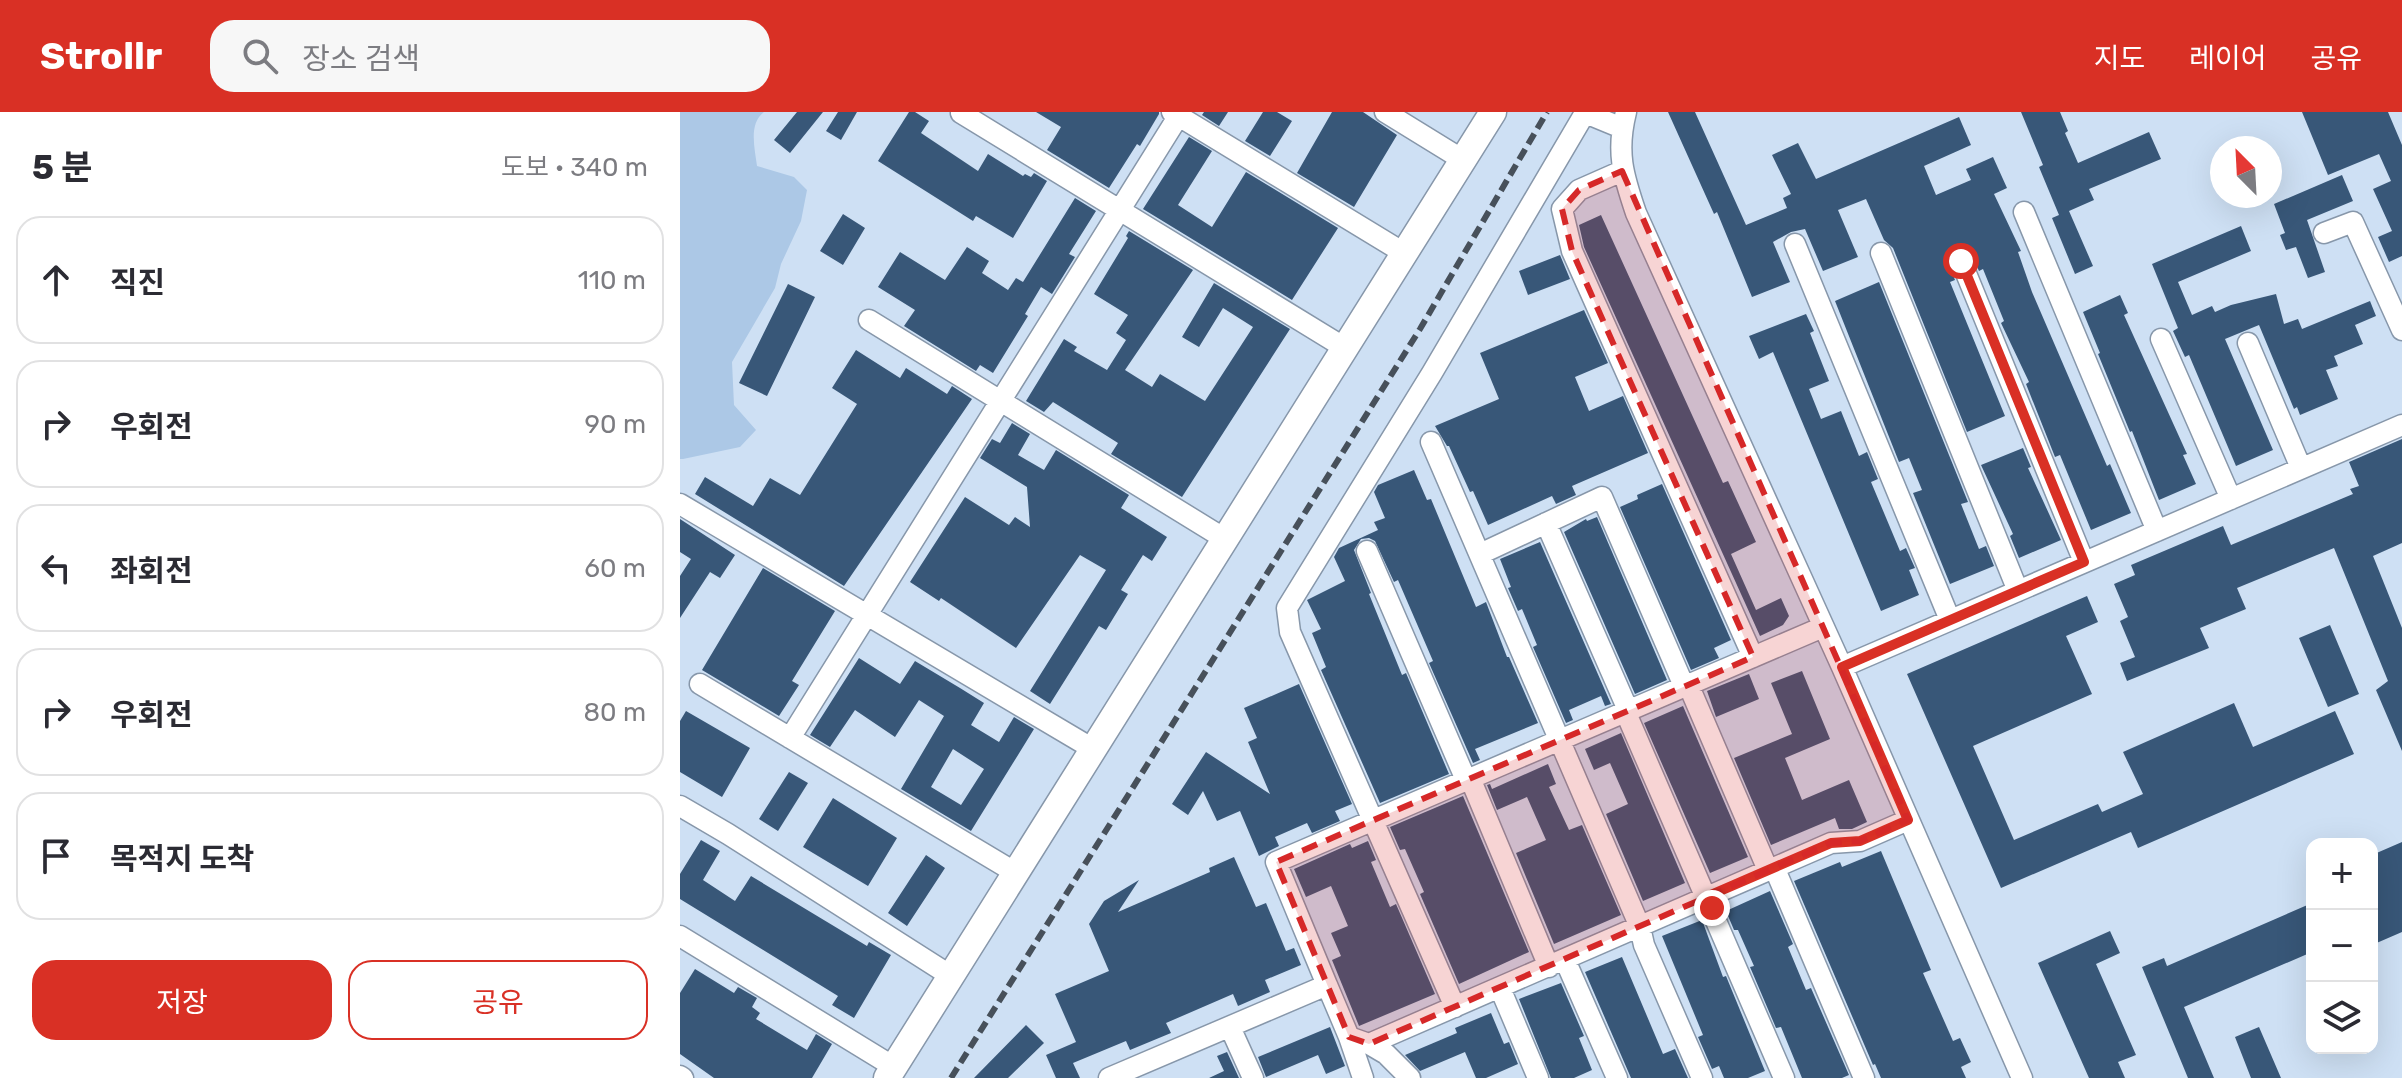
<!DOCTYPE html>
<html lang="ko">
<head>
<meta charset="utf-8">
<style>
	:root { --surface:#fff; --page:#f7f7f7; --text:#2b2b33; --muted:#7c7c81; --line:#e1e1e2; --accent:#d93025 }
	body { margin:0; font-family:Rubik,"Noto Sans KR",sans-serif; background:var(--page); color:var(--text) }
	.controls { position:absolute; right:24px; bottom:24px; display:grid; overflow:hidden; border-radius:16px; box-shadow:0 8px 32px #0002 }
	.controls button { width:72px; height:72px; display:grid; place-items:center; padding:0; border:0; border-bottom:2px solid var(--line); background:var(--surface); color:var(--text); font:40px sans-serif }
	.compass { position:absolute; left:1530px; top:24px; width:72px; height:72px; border-radius:50%; background:var(--surface); box-shadow:0 8px 32px #0002; rotate:336deg }
	.stop { position:absolute; width:24px; height:24px; margin:-18px; border:6px solid #d93025; border-radius:50%; background:#fff }
	.stop.end { background:#d93025; border-color:#fff; box-shadow:0 2px 8px #0008 }
	.list { margin:0; padding:0; list-style:none }
	h2 { display:flex; justify-content:space-between; align-items:center; height:104px; margin:0; padding:0 32px; font-size:34px }
	h2 small { font-size:26px; font-weight:400; color:var(--muted) }
	.list li { display:grid; grid-template-columns:52px 1fr auto; gap:24px; align-items:center; box-sizing:border-box; height:128px; margin:0 16px 16px; padding:0 16px; border:2px solid var(--line); border-radius:24px }
	.list b { display:block; font-size:30px; white-space:nowrap }
	.list em { font-size:26px; font-style:normal; color:var(--muted) }
	.actions { display:flex; gap:16px; padding:24px 32px }
	.actions a { flex:1; padding:18px 0; border:2px solid var(--accent); border-radius:24px; text-align:center; font-size:28px; color:var(--accent) }
	.actions .main { background:var(--accent); color:#fff }
	.icon { flex:none; width:44px; height:44px; fill:none; stroke:currentColor; stroke-width:2; stroke-linecap:round; stroke-linejoin:round }
	.map { position:relative; flex:none; width:1722px; height:966px; overflow:hidden }
	header { display:flex; align-items:center; gap:48px; box-sizing:border-box; height:112px; padding:0 40px; background:var(--accent); color:#fff }
	header strong { font-size:38px }
	nav { display:flex; gap:44px; margin-inline-start:auto; font-size:28px }
	.search { width:560px; height:72px; background:var(--page); display:flex; align-items:center; gap:20px; box-sizing:border-box; padding:0 28px; border-radius:24px; color:var(--muted); font-size:30px }
	main { display:flex }
	aside { flex:1; background:var(--surface) }
	.map>svg:first-child { display:block }
</style>
</head>
<body>
<header>
<strong>Strollr</strong>
<div class="search"><svg class="icon" aria-label="search" viewBox="0 0 24 24"><circle cx="10" cy="10" r="6"/><path d="M15 15l6 6"/></svg>장소 검색</div>
<nav><a>지도</a><a>레이어</a><a>공유</a></nav>
</header>
<main>
<aside>
<h2>5 분<small>도보 · 340 m</small></h2>
<ul class="list">
<li><svg class="icon" aria-label="ahead" viewBox="0 0 24 24"><path d="M12 20V5M6 11l6-6 6 6"/></svg><div><b>직진</b></div><em>110 m</em></li>
<li><svg class="icon" aria-label="right" viewBox="0 0 24 24"><path d="M7 20v-9h11M14 6l5 5-5 5"/></svg><div><b>우회전</b></div><em>90 m</em></li>
<li><svg class="icon" aria-label="left" viewBox="0 0 24 24"><path d="M17 20v-9H6M10 6l-5 5 5 5"/></svg><div><b>좌회전</b></div><em>60 m</em></li>
<li><svg class="icon" aria-label="right" viewBox="0 0 24 24"><path d="M7 20v-9h11M14 6l5 5-5 5"/></svg><div><b>우회전</b></div><em>80 m</em></li>
<li><svg class="icon" aria-label="arrive" viewBox="0 0 24 24"><path d="M6 21V4h12l-3 4 3 4H6"/></svg><div><b>목적지 도착</b></div></li>
</ul>
<div class="actions"><a class="main">저장</a><a>공유</a></div>
</aside>
<div class="map">
<svg width="1722" height="966" viewBox="0 0 1722 966">
	<rect width="100%" height="100%" fill="#cee0f4"/>
	<path fill="#acc8e6" d="M0,0H84C68,12 75,37 77,54L114,65L127,78L121,109L101,152L95,176L52,250L54,293L76,318L60,335L3,347H0Z"/>
	<path fill="#385778" fill-rule="evenodd" d="M117,0H143L110,41L94,28Z
		M158,0H177L161,28L146,19Z
		M229,0H235L249,9L241,21L298,59L308,42L343,64L345,62L351,65L354,61L367,69L333,126L296,104L293,109L198,49Z
		M356,0H479V2L460,34L457,32L429,76L367,38L381,15Z
		M524,0H548L539,14L522,3Z
		M583,0H597L612,9L590,44L565,29Z
		M652,0H683L717,23L674,95L617,61Z
		M988,0H1015L1066,113L1107,96L1103,86L1111,82L1092,43L1118,31L1136,67L1279,5L1291,33L1244,54L1256,83L1291,68L1286,57L1313,45L1327,76L1314,82L1341,139L1338,140L1352,180L1427,354L1430,352L1451,401L1411,418L1380,343L1375,345L1346,272L1349,270L1321,211L1324,209L1303,157L1299,159L1290,139L1277,137L1270,142L1269,153L1275,168L1270,170L1325,304L1287,320L1213,136L1204,128L1186,87L1158,98L1178,145L1143,159L1125,117L1111,120L1093,130L1110,170L1072,185L1037,100L1034,102Z
		M1341,0H1380L1388,19L1385,21L1398,51L1469,20L1481,47L1409,77L1414,88L1389,99L1413,154L1395,162L1372,106L1379,103L1359,55L1363,53Z
		M1622,0H1708L1722,33V144L1709,150L1698,125L1712,119L1693,77L1711,69L1699,42L1648,63Z
		M509,25L532,39L498,93L532,115L566,60L658,116L612,188L463,97Z
		M1662,63L1673,89L1627,108L1645,160L1628,166L1616,135L1606,138L1600,123L1605,121L1594,92Z
		M395,86L416,99L389,142L395,145L372,182L361,175L345,202L348,204L313,261L300,253L296,259L224,214L235,198L198,175L220,140L265,168L287,135L309,149L302,161L328,178L336,166L343,170Z
		M163,102L185,116L163,153L140,139Z
		M921,103L1043,371L1048,369L1076,430L1051,442L1076,498L1101,486L1109,504L1103,513L1080,524L904,135L899,113Z
		M1561,114L1571,139L1498,170L1512,203L1532,194L1535,200L1551,193L1596,182L1604,212L1618,207L1622,217L1690,189L1696,204L1675,213L1683,232L1654,244L1658,254L1646,258L1658,287L1620,303L1617,295L1614,297L1579,213L1545,227L1593,338L1556,354L1509,243L1505,245L1493,219L1498,216L1472,152Z
		M449,119L513,158L445,258L472,275L480,262L525,289L573,215L543,196L519,235L502,225L534,171L610,217L502,385L431,342L438,331L373,290L364,300L346,289L384,227L397,235L394,239L427,258L446,228L436,221L448,203L414,182L448,126L446,124Z
		M880,143L890,167L848,183L839,159Z
		M1199,170L1288,390L1281,392L1299,437L1306,434L1314,454L1270,472L1233,381L1242,378L1229,346L1219,350L1155,189Z
		M108,172L135,185L87,284L59,271Z
		M1440,183L1448,201L1444,203L1507,342L1503,343L1516,372L1479,388L1452,319L1450,320L1418,242L1420,241L1403,200Z
		M904,198L928,251L895,265L909,299L943,284L968,341L892,374L896,383L876,392L872,384L808,413L793,379L790,380L769,334H767L755,314L819,287L800,241Z
		M1126,202L1134,219L1130,221L1149,269L1129,277L1141,307L1161,299L1179,344L1187,340L1198,367L1191,370L1220,439L1226,436L1235,456L1229,458L1239,483L1201,499L1093,240L1079,247L1069,224Z
		M176,238L220,266L226,256L267,282L272,274L292,287L164,474L15,382L25,365L73,394L90,366L120,383L177,292L152,276Z
		M332,311L350,322L338,343L364,358L376,338L449,383L441,396L487,425L472,449L463,443L441,478L448,482L426,518L419,514L370,592L350,579L426,458L400,443L336,536L261,486L259,489L230,470L285,385L329,413L335,405L350,415L347,375L300,346L312,327L320,331Z
		M1722,327V431L1693,444L1722,516V639L1696,578L1708,569L1654,436L1557,476L1566,497L1520,516L1529,536L1447,569L1440,551L1455,545L1440,509L1448,505L1434,472L1455,463L1451,453L1543,414L1551,433L1673,382L1670,377L1679,374L1669,350Z
		M1343,336L1351,355L1348,356L1381,428L1339,446L1330,424L1333,422L1301,353Z
		M734,358L747,388L751,387L796,495L806,490L827,545H829L858,611L795,637L800,648L793,651L749,551L753,549L718,468L714,470L695,429L689,426L681,427L674,438L691,481L689,482L722,563L726,561L769,662L700,691L641,558L646,555L632,521L641,517L627,488L665,469L654,445L659,436L698,418L694,410L705,406L694,380L698,373Z
		M982,372L1051,528L1034,536L1039,546L1011,558L940,395L958,387L957,383Z
		M917,405L987,568L955,582L884,420L906,407L907,409Z
		M0,407L55,443L40,466L30,460L0,506V464L11,447L0,440Z
		M860,430L931,592L925,594L921,584L889,598L893,608L886,611L853,535L857,533L842,497L838,499L828,476L831,475L820,447Z
		M83,456L155,499L112,569L119,573L99,604L22,558Z
		M1407,484L1418,510L1386,524L1412,582L1293,634L1334,728L1418,692L1422,700L1463,682L1443,640L1554,591L1573,635L1655,599L1674,642L1458,736L1451,720L1321,776L1227,562Z
		M1650,513L1679,582L1648,595L1619,526Z
		M179,546L220,572L235,549L280,576L304,591L291,613L319,630L334,605L354,617L291,719L221,677L264,604L239,588L215,625L175,598L150,635L130,623ZM273,637L304,657L281,693L251,675Z
		M1122,559L1150,627L1105,646L1122,688L1169,668L1187,710L1172,717H1159L1155,706L1091,733L1054,646L1112,622L1091,571Z
		M1069,562L1079,587L1036,605L1027,579Z
		M619,572L672,692L655,699L660,709L632,721L627,711L595,725L599,734L579,744L560,699L537,709L523,679L508,703L492,692L526,640L590,682L568,630L577,626L564,596Z
		M1003,594L1068,745L1030,761L964,611Z
		M6,599L70,636L42,685L0,660V609Z
		M941,621L1005,771L963,789L926,702L948,692L930,651L914,658L905,637Z
		M868,652L876,672L869,675L889,718L902,713L941,803L874,832L836,741L866,728L847,685L817,698L807,673L810,672L812,677Z
		M109,660L128,671L98,719L79,707Z
		M783,684L849,840L779,872L740,782L744,780L725,737L720,738L710,715Z
		M153,686L217,726L188,774L123,735Z
		M21,728L40,739L23,768L55,789L71,764L187,834L189,830L211,843L174,906L152,893L158,884L0,787V762Z
		M688,729L696,748L691,750L710,795L716,792L755,882L679,914L652,848L661,844L651,821L668,814L651,774L626,785L614,757L670,732L672,736Z
		M1722,730V820L1692,833V743Z
		M1201,739L1251,858L1243,861L1273,929L1280,926L1291,950L1281,955L1286,966H1201L1195,952L1193,953L1114,769L1160,750L1162,755Z
		M246,743L265,756L227,814L208,801Z
		M554,745L576,795L586,791L606,839L614,836L621,853L585,868L590,880L558,894L553,882L486,911L491,921L450,938L446,929L393,951L400,966H376L366,943L396,930L375,882L429,859L409,812L424,789L459,768L438,800L530,760L529,756Z
		M1090,779L1113,832L1108,835L1126,878L1131,876L1169,963L1162,966H1122L1101,915L1096,916L1070,855L1074,854L1058,818H1054L1046,799Z
		M1632,791V840L1504,895L1534,966H1508L1462,855L1484,846L1487,854Z
		M1022,808L1043,865L1046,864L1085,959L1068,966H1044L1039,954L1032,957L1018,925L1023,923L982,824Z
		M1430,819L1440,841L1416,852L1456,943L1438,950L1445,966H1409L1358,851Z
		M942,845L983,942L995,937L1008,966H951L905,860Z
		M15,857L54,881L58,875L77,886L72,895L80,901L76,907L127,938L136,922L152,932L132,966H34L0,942V881Z
		M881,871L904,924L899,926L912,958L894,966H871L839,887Z
		M811,901L824,932L829,930L838,952L806,966H796L785,940L740,959L725,943L777,921L775,916Z
		M346,913L364,931L328,966H294Z
		M650,915L665,954L646,962L638,943L586,965L578,945Z
		M1579,915L1601,966H1571L1555,925Z
		M547,940L559,966H529L544,959L537,944Z"/>
	<g fill="none" stroke-linecap="round" stroke-linejoin="round">
		<defs>
			<path id="minor" d="M492,0L724,141
				M705,0L783,48
				M946,0C936,40 943,63 956,101L1162,555L1342,966
				M281,1L665,236
				M942,59L899,78L882,97L892,139L1073,545
				M1344,100L1477,419
				M1644,121L1673,110L1722,218
				M1115,132L1270,508
				M1201,141L1338,479
				M1281,149L1404,450
				M189,208L545,427
				M1481,227L1551,387
				M1568,231L1621,356
				M751,330L960,815L964,833L1022,966
				M0,392L413,637
				M866,411L948,598L949,608L1104,966
				M687,439L786,668
				M800,442L922,385L1004,574
				M1162,555L1722,313
				M20,572L336,761
				M1008,572L1088,758
				M110,626L501,0
				M790,666L869,855
				M0,694L48,722L271,864
				M1094,755L1184,966
				M0,824L214,955
				M885,848L937,966
				M647,873L669,925L689,932L1151,731L1180,729L1228,708
				M820,876L858,966
				M775,895L610,520L607,496L752,261L902,6L908,2L942,16
				M550,915L573,966
				M669,925L683,966
				M689,932L706,942L730,966
				M0,964L3,966
				M429,966L647,873L596,750L1143,515"/>
			<path id="major" d="M207,966L813,0"/>
		</defs>
		<use href="#minor" stroke="#8797aa" stroke-width="23"/>
		<use href="#major" stroke="#8797aa" stroke-width="29"/>
		<use href="#minor" stroke="#fff" stroke-width="20"/>
		<use href="#major" stroke="#fff" stroke-width="26"/>
		<path stroke="#47505a" stroke-width="6" stroke-dasharray="12 6" stroke-linecap="butt" d="M271,966L740,217L867,0"/>
	</g>
	<g fill="none" stroke-linecap="round" stroke-linejoin="round">
		<path stroke="#d93025" stroke-width="10" d="M1032,796L1026,785L1151,731L1180,729L1228,708L1162,555L1404,450L1281,149"/>
	</g>
	<path fill="#d62828" fill-opacity="0.2" stroke="#d62828" stroke-width="6" stroke-dasharray="16 10" stroke-linejoin="round" d="M942,59L1228,708L1180,729L1151,731L689,932L669,925L596,750L1073,545L892,139L882,97L899,78Z"/>
</svg>
<div class="controls">
<button>+</button>
<button>−</button>
<button><svg class="icon" aria-label="layers" viewBox="0 0 24 24"><path d="M12 4l9 5-9 5-9-5zM3 14l9 5 9-5"/></svg></button>
</div>
<svg class="compass" viewBox="-18 -18 36 36"><path d="M0-13l5 13h-10z" fill="#e53935"/><path d="M0 13l5-13h-10z" fill="#7c7c81"/></svg>
<div class="stop" style="left:1281px;top:149px"></div>
<div class="stop end" style="left:1032px;top:796px"></div>
</div>
</main>
</body>
</html>
